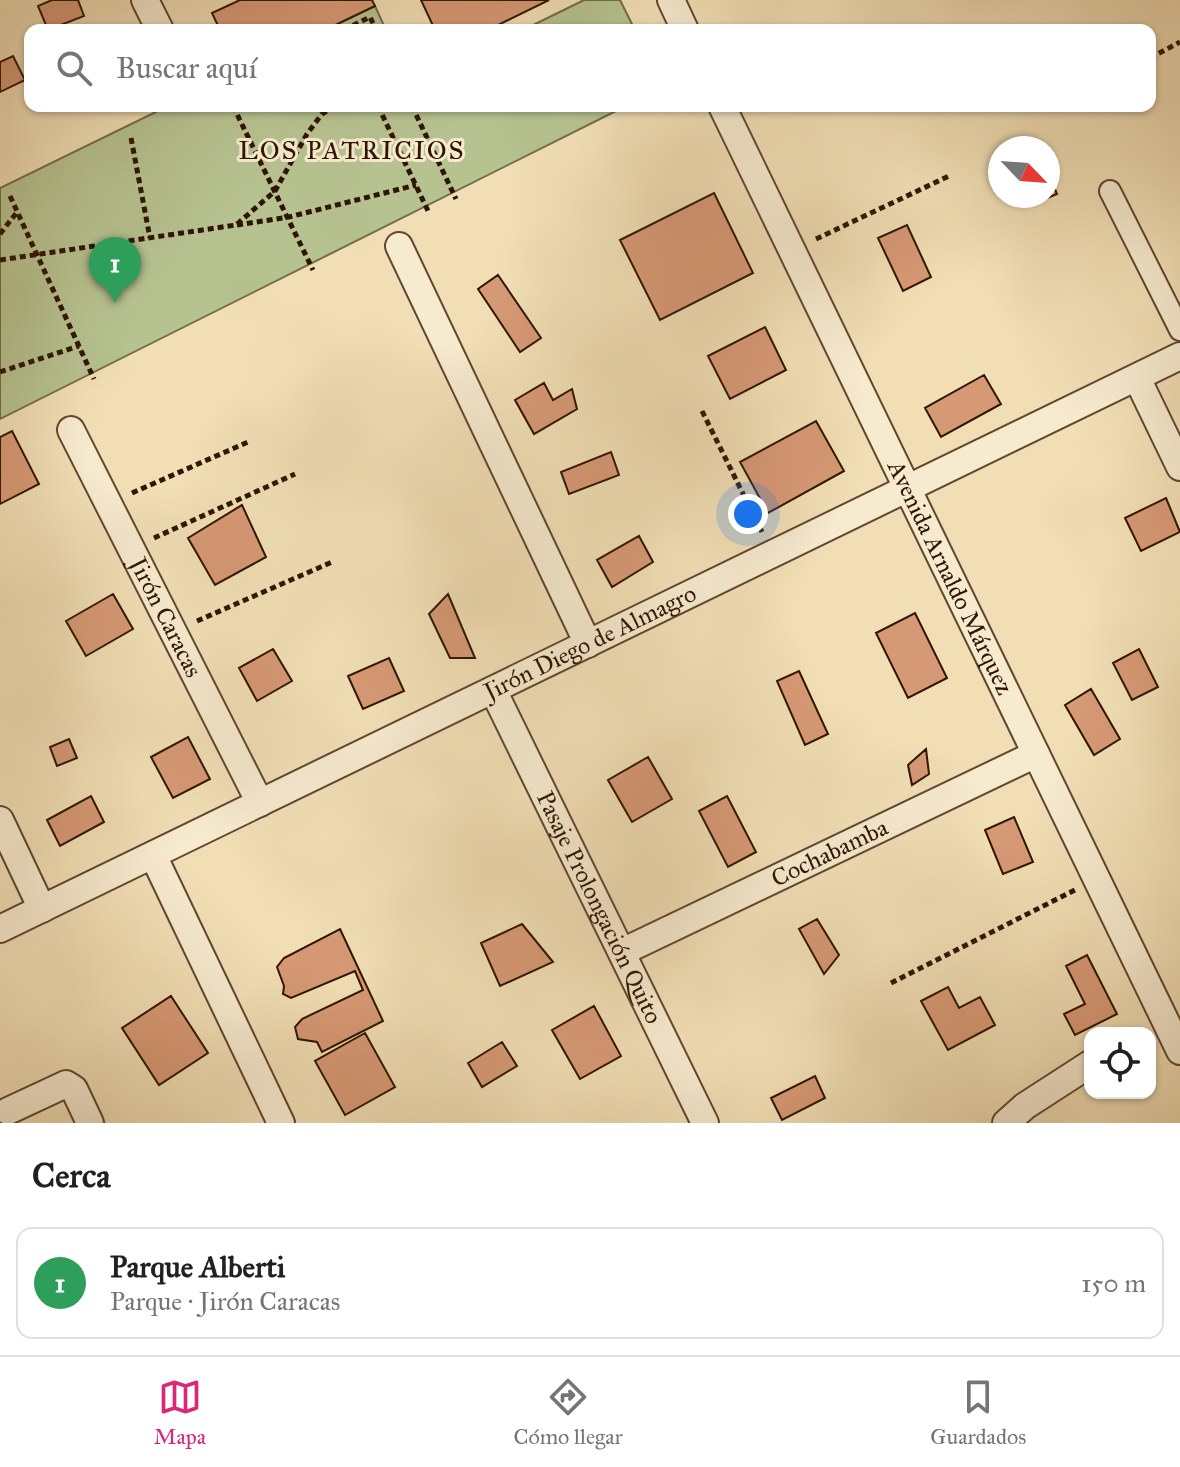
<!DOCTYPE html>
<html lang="es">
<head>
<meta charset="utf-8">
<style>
	:root { --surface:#fff; --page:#f2f2f2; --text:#202124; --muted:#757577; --line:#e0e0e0; --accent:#db2777 }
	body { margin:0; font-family:"IM FELL Great Primer",serif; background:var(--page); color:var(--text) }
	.controls { position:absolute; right:24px; bottom:24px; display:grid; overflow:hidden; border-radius:16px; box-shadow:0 2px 6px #0004 }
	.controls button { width:72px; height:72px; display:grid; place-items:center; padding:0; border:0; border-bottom:2px solid var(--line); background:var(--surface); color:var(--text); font:40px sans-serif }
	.compass { position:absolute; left:988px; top:136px; width:72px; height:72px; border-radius:50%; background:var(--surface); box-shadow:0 2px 6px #0004; rotate:115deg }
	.you { position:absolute; left:748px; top:514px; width:28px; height:28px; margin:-20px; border:6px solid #fff; border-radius:50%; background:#1a73e8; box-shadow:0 0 0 12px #1a73e833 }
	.badge { display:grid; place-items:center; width:52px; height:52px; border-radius:50%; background:var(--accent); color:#fff; font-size:26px; font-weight:700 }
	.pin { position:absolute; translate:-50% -66px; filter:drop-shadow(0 2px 4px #0008) }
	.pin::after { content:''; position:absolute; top:42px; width:28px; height:24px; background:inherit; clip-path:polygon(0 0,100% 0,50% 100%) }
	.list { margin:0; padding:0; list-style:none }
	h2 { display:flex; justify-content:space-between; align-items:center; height:104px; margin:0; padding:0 32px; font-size:34px }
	h2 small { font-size:26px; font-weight:400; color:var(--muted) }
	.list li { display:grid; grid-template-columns:52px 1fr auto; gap:24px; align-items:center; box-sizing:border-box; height:112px; margin:0 16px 16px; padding:0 16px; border:2px solid var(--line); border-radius:16px }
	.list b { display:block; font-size:30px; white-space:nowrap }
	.list p { margin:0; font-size:26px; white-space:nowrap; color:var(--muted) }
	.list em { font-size:26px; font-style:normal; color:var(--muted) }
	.icon { flex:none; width:44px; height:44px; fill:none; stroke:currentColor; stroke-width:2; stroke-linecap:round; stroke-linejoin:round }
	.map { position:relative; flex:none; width:1180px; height:1123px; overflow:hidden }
	.search { position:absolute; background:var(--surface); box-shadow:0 2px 6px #0004; left:24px; right:24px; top:24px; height:88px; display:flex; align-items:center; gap:20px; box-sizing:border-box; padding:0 28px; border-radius:16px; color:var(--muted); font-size:30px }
	.sheet { height:232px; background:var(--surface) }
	nav { display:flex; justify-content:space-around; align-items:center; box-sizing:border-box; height:112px; border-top:2px solid var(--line); background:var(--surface); font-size:22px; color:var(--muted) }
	nav a { display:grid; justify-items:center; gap:4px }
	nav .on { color:var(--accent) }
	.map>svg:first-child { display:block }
</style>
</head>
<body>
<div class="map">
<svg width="1180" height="1123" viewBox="0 0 1180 1123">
	<rect width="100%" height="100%" fill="#f1deb5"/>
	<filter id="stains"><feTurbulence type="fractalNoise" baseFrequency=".0025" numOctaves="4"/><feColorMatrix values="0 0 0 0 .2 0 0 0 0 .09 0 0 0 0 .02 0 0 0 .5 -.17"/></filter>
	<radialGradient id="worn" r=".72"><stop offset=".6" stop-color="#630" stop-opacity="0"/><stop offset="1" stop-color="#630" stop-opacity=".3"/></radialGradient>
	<path fill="#b6c290" stroke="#726c48" stroke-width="2" d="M584,0H620L635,30H523Z
		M375,6L386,30H325Z
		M168,106H626L0,419V188Z"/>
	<path fill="#d69975" stroke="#2f1501" stroke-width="2" d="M52,0H78L84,16L48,30L38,6Z
		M240,0H372L375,6L325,30H220L212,13Z
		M421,0H549L488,30H435Z
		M13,56L25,80L0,92V62Z
		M1048,173L1057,194L1033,204L1029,196H1048Z
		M714,193L753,273L660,320L620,240Z
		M907,225L931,277L903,291L878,238Z
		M498,275L541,338L520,352L478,289Z
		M765,327L786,370L730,399L708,356Z
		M984,375L1001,404L941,437L925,408Z
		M544,383L553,400L572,389L577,409L534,434L515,400Z
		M816,421L844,471L768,513L740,462Z
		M12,431L39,484L0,504V437Z
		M611,452L619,475L569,494L561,472Z
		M1166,498L1180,532L1141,551L1125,518Z
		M242,505L266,557L215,585L188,538Z
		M639,536L653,562L612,587L597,560Z
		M113,594L133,629L86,656L66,621Z
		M448,594L475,658H450L429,614Z
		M915,613L947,678L908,698L876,633Z
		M273,649L292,681L257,701L239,668Z
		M1139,649L1158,687L1132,700L1113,663Z
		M389,658L404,691L363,709L348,676Z
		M799,671L828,734L805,745L777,681Z
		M1091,689L1120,739L1094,755L1065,705Z
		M188,737L210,779L173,798L151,757Z
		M69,739L77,758L57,766L50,747Z
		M926,749L929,774L912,785L908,765Z
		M648,757L672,799L632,822L608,780Z
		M91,796L104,822L60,846L47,820Z
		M727,796L756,852L728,867L699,811Z
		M1014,817L1033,862L1003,874L985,830Z
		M817,919L839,955L824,974L799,929Z
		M522,924L553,962L500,986L481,943Z
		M340,929L383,1021L322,1052L317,1042L298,1039L295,1027L302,1019L363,990L355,971L291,998L283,994L284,986L277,967L284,958Z
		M1087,955L1117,1014L1075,1035L1064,1014L1085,1004L1066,966Z
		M948,987L959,1008L980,997L995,1025L948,1050L921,1001Z
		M171,996L208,1053L159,1085L122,1028Z
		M594,1006L621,1056L580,1079L552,1030Z
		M365,1033L395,1087L345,1115L315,1061Z
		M502,1042L517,1066L482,1087L468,1063Z
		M815,1076L825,1098L782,1120L771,1098Z"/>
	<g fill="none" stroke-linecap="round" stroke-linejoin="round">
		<defs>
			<path id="pedestrian" d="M1110,191L1180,330"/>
			<g id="minor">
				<path d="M145,0L160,30"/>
				<path d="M671,0L685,30"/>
				<path id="s1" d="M722,106L1180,1051"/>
				<path d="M399,246L588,644"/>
				<path d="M1137,378L1180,467"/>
				<path id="s2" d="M71,430L260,803"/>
				<path id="s3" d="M493,690L705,1123"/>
				<path d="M0,820L42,909"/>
				<path d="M153,855L281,1123"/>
				<path id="s4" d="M0,929L1180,356"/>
				<path id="s5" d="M622,952L1036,754"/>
				<path d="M8,1111L66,1084L74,1089L90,1123"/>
				<path d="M1006,1123L1025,1106L1090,1064"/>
			</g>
		</defs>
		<use href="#pedestrian" stroke="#60472e" stroke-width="24"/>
		<use href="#minor" stroke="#60472e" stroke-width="30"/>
		<path stroke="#2f1501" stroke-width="5" stroke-dasharray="6 4" stroke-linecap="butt" d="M344,30L370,17L376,30
			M1150,58L1180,42
			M233,106L313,270
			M378,106L429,213
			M412,106L456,199
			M131,138L150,238
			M10,196L94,379
			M237,225L289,217L416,185
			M0,234L17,212
			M816,239L949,176
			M0,260L236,225L275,191L307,134L322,114L335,106
			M0,372L79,346
			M702,411L762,532
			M132,493L248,442
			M154,538L295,474
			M197,621L332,562
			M891,983L1075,890"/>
		<use href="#pedestrian" stroke="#f6eacf" stroke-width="20"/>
		<use href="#minor" stroke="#f6eacf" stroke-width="26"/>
	</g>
	<g text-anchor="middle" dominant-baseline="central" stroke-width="6" stroke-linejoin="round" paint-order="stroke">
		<g font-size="24" fill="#2f1501" stroke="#f6eacf">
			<text stroke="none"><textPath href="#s1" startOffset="524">Avenida Arnaldo Márquez</textPath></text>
			<text stroke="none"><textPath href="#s2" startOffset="210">Jirón Caracas</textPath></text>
			<text stroke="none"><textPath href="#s4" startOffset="656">Jirón Diego de Almagro</textPath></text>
			<text stroke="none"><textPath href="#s5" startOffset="230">Cochabamba</textPath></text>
			<text stroke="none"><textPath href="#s3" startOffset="242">Pasaje Prolongación Quito</textPath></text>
		</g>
		<g font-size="26" letter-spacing="2" fill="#2f1501" stroke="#f6eacf">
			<text x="352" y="150">LOS PATRICIOS</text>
		</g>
	</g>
	<rect width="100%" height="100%" filter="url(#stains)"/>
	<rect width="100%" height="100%" fill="url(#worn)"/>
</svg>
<div class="controls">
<button><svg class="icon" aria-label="locate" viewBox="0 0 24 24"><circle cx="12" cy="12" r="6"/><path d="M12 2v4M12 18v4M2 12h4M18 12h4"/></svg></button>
</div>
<svg class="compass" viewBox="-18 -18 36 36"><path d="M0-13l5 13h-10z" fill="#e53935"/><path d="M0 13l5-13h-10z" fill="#757577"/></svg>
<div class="you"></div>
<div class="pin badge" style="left:115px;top:303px;background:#2e9e5b">1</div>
<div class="search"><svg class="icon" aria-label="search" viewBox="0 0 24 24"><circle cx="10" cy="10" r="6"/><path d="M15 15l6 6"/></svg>Buscar aquí</div>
</div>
<section class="sheet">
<h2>Cerca<small></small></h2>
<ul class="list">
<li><span class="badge" style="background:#2e9e5b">1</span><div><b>Parque Alberti</b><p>Parque · Jirón Caracas</p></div><em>150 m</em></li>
</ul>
</section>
<nav>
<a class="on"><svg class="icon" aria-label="map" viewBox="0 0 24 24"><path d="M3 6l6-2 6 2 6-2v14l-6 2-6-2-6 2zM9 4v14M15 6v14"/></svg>Mapa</a>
<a><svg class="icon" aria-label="directions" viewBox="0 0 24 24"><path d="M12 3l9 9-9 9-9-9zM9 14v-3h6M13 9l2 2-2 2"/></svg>Cómo llegar</a>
<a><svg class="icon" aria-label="saved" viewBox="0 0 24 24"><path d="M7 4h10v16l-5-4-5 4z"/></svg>Guardados</a>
</nav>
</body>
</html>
